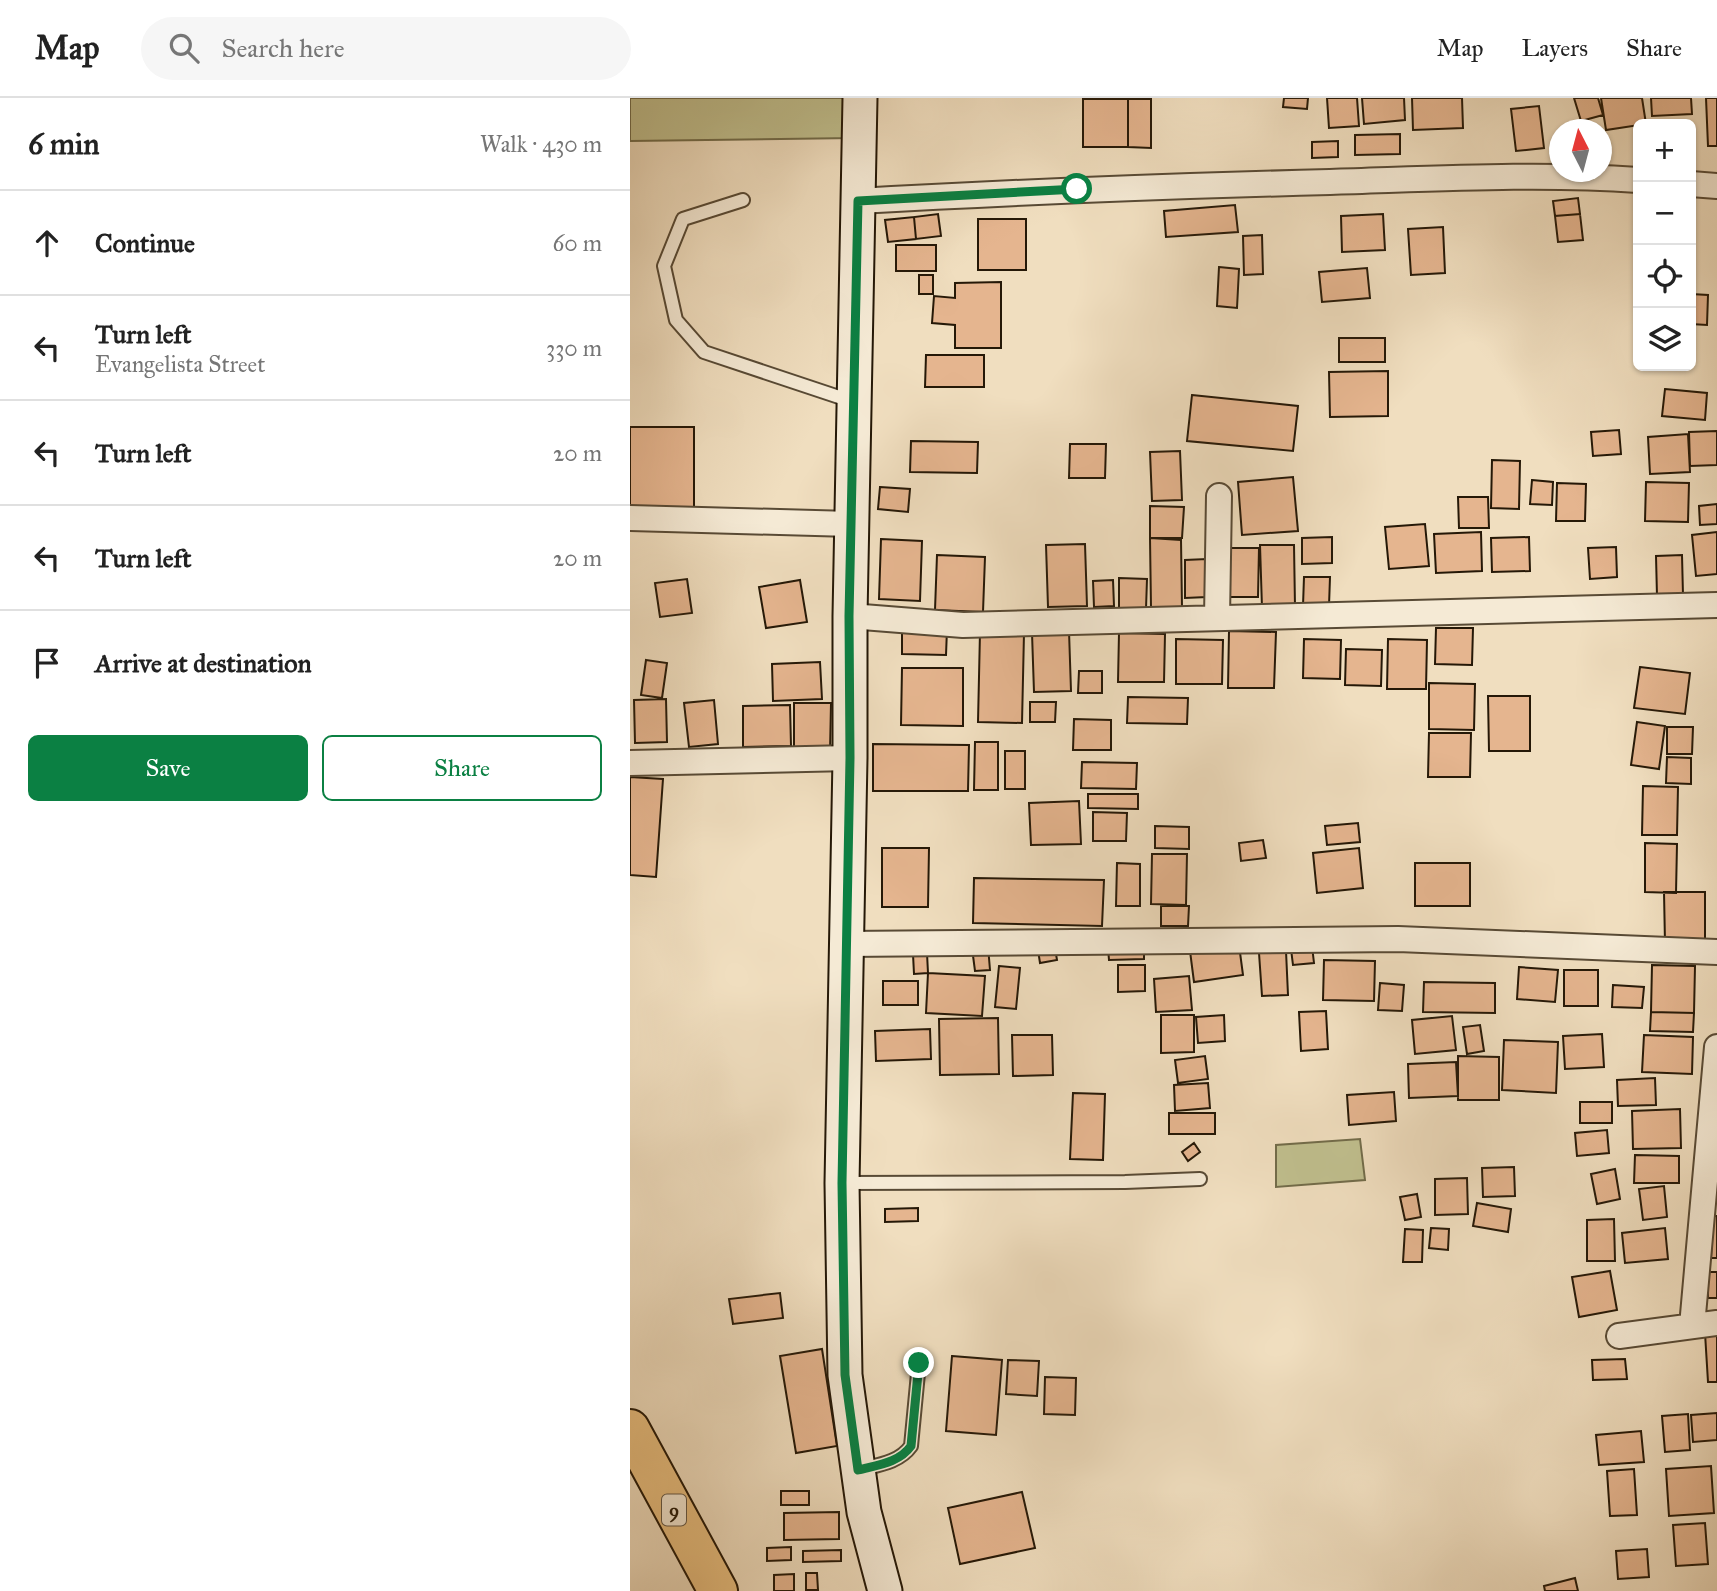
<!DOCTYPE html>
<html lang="en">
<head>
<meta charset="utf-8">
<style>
	:root { --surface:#fff; --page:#f6f6f6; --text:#222; --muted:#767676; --line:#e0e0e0; --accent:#0b8043 }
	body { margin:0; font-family:"IM FELL Great Primer",serif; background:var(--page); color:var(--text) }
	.controls { position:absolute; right:21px; top:21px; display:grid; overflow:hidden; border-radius:10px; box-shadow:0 2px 5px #0004 }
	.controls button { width:63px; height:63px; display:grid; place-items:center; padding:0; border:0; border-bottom:2px solid var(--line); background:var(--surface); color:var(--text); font:35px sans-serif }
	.compass { position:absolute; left:919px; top:21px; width:63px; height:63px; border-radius:50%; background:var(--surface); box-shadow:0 2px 5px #0004; rotate:354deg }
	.stop { position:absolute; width:21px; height:21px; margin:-16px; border:5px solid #0b8043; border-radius:50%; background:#fff }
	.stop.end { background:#0b8043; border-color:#fff; box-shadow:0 2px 7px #0008 }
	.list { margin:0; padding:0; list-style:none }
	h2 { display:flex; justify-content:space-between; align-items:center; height:91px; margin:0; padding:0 28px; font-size:30px }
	h2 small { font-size:23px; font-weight:400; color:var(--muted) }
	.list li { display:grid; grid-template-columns:46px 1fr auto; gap:21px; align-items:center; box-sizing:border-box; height:105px; padding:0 28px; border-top:2px solid var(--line) }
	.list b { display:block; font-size:26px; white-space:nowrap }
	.list p { margin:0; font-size:23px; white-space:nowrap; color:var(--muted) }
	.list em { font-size:23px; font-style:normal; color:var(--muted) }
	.actions { display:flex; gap:14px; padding:21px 28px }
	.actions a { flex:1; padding:16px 0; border:2px solid var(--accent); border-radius:10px; text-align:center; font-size:24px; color:var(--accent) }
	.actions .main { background:var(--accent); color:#fff }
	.icon { flex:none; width:38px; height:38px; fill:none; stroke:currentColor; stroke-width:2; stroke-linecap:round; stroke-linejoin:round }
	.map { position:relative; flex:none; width:1087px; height:1493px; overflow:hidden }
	header { display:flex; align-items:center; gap:42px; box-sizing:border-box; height:98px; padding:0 35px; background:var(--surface); border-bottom:2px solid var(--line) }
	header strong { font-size:33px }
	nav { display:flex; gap:38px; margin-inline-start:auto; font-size:24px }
	.search { width:490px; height:63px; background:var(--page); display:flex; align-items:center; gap:18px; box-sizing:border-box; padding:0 24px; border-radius:38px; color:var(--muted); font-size:26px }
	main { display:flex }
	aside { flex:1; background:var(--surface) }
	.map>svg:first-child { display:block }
</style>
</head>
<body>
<header>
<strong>Map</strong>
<div class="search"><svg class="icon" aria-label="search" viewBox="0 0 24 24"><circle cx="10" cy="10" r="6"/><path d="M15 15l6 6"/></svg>Search here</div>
<nav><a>Map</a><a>Layers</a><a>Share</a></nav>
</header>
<main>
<aside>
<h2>6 min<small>Walk · 430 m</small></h2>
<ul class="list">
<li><svg class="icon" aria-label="ahead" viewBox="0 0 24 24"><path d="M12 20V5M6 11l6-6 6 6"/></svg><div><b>Continue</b></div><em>60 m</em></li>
<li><svg class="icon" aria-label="left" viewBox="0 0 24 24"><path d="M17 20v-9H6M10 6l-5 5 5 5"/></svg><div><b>Turn left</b><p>Evangelista Street</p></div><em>330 m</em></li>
<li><svg class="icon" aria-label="left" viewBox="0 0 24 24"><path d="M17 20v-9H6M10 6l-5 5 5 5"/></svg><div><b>Turn left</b></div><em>20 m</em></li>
<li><svg class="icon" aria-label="left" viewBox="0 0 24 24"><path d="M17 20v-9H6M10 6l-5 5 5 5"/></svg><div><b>Turn left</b></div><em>20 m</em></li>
<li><svg class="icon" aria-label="arrive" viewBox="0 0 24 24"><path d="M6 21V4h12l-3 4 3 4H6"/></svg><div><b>Arrive at destination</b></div></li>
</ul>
<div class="actions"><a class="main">Save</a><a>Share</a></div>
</aside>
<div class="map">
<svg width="1087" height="1493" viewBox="0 0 1087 1493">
	<rect width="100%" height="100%" fill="#f0debf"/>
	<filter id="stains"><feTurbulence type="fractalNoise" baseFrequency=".00286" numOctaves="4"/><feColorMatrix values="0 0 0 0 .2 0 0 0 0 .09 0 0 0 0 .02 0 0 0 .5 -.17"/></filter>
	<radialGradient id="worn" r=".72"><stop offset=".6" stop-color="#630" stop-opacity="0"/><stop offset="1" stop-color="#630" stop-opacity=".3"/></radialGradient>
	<path fill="#c0bf8e" stroke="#726c4a" stroke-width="2" d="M0,0H225L224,40L0,43Z
		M730,1041L735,1082L646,1089V1047Z"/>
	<path fill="#e5b58f" stroke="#251807" stroke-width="2" d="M654,0H678L677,11L653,9Z
		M697,0H727L729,28L699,30Z
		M732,0H774L775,22L734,26Z
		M782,0H832L833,30L783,32Z
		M944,0H968L973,17L951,23Z
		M971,0H1012L1016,26L976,32Z
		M1021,0H1061L1062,16L1022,18Z
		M1076,0H1087V48H1078Z
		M453,1H498V49H453Z
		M498,1H521V50L498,49Z
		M909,8L914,50L886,53L881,11Z
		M770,36V56L725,57V37Z
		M708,43V59L682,60V44Z
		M948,100L950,116L925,118L923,103Z
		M605,107L608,134L536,139L534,113Z
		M308,116L311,138L286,141L284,119Z
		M753,116L755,152L712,154L711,118Z
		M950,116L953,142L928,144L925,118Z
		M284,119L286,141L258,144L255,122Z
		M348,121H396V172H348Z
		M813,129L815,175L781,177L778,131Z
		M632,137L633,176L614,177L613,138Z
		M266,147H306V173H266Z
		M589,169L609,171L607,210L587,208Z
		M737,170L740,200L692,204L689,174Z
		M289,177H303V196H289Z
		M371,184V250H325V227L302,225L304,198L325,200V185Z
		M1061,196L1078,197L1077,227L1061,226Z
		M709,240H755V264H709Z
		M296,257H354V289H295Z
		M758,273V318L700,319L699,274Z
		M1035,291L1077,295L1075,322L1032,318Z
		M562,297L668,308L663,353L557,343Z
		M0,329H64V417H0Z
		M989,332L991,356L963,358L961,334Z
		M1087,333V367L1060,368L1059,334Z
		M1058,336L1060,374L1020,376L1018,339Z
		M281,343L348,344L347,375L280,374Z
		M440,346H476L475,380H439Z
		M550,353L552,402L522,403L520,354Z
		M862,362L890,363L889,411L861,410Z
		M663,379L668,433L612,437L608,384Z
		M902,382L923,384L922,407L900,406Z
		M1016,384L1059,385L1058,424L1015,423Z
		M927,385L956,386L955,423H926Z
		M250,389L280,391L278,414L248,411Z
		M828,399H858L859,430H829Z
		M1087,406V426L1070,427L1069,408Z
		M520,408L554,409L552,440H520Z
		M795,426L799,468L759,471L755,429Z
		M851,434L852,473L806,475L804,436Z
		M1087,434V476L1066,478L1062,437Z
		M702,439V465L672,466V440Z
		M899,439L900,473L862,474L861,440Z
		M520,440L551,442L552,509L521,510Z
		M251,441L292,443L290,503L249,501Z
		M455,446L457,508L418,509L416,447Z
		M630,447H664L665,509L632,510Z
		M986,449L987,479L960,481L958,450Z
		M599,450H629L628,499H599Z
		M307,457L355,459L353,514L305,512Z
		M1052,457L1053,497L1027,498L1026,458Z
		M577,461V499L555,500V462Z
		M674,479H700L699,508H673Z
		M489,480L517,481L516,511L489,510Z
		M57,481L62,515L30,519L25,485Z
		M170,482L177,524L136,530L129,489Z
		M483,482L484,508L464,509L463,483Z
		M806,530H843L842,567L805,566Z
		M272,531H317L316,557L272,556Z
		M439,533L441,593L404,594L402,535Z
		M599,533L646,534L644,590H598Z
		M350,534L394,535L392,625L348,624Z
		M489,535L535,536L534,584H488Z
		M546,541L593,542L592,586H546Z
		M674,541L711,542L710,581L673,580Z
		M758,541L797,542L796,591H757Z
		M716,551L752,552L751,588L715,587Z
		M16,562L37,565L32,600L11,597Z
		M190,564L192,601L143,603L142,566Z
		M1010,569L1060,575L1055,616L1004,610Z
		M272,570H333V628L271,627Z
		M449,573H472V595H448Z
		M799,585L845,586L844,632L799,631Z
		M858,598H900V653H859Z
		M498,599L558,600L557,626L497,625Z
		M36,601L37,644L5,645L4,602Z
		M84,602L88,646L59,649L54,605Z
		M400,604H426L425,624H400Z
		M164,605H201L200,654H164Z
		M160,607L161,648L113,649V608Z
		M444,621L481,622V652H443Z
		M1007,624L1035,628L1029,671L1001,667Z
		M1037,629H1063L1062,656H1037Z
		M799,635H841L840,679H798Z
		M345,644H368V692H344Z
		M243,646L339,647L338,693H243Z
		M375,653H395V691H375Z
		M1037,659L1061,660V686L1036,685Z
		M452,664L507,665L506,691L451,690Z
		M0,679L33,681L26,779L0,777Z
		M1013,688L1048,689L1047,737H1012Z
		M458,696H508V711L458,710Z
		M449,703L451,746L401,747L399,705Z
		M463,714L497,715L496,743H463Z
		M728,725L730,744L697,747L695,728Z
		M525,728L559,729V751L525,750Z
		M633,742L636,760L611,763L609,745Z
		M1015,745L1047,746L1046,795L1015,794Z
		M252,750H299L298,809H252Z
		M729,750L733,790L687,795L683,755Z
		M522,756H557L556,807L521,806Z
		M487,765L510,766V808H486Z
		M785,765H840V808H785Z
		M344,780L474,782L472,828L343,825Z
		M1034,794H1075V845H1035Z
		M531,808H559L558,828H531Z
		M609,847L613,877L564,884L560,853Z
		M358,848L360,872L345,873L342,850Z
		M682,848L684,865L663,867L661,851Z
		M514,849V861L479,862L478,850Z
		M425,850L427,862L410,865L408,852Z
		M656,853L658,897L632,898L629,855Z
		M297,855L298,875L284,876L283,856Z
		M694,862L745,863L744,903L693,902Z
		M488,867H515V893L488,894Z
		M1022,867L1065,868L1064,915L1021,914Z
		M369,868L390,870L386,911L365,909Z
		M889,869L928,872L925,904L887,901Z
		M934,872H968V908H934Z
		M298,875L355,878L352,918L296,915Z
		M559,878L562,912L526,914L524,881Z
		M253,883H288V907H253Z
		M794,884L865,885V915L793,914Z
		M750,885L774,887L772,913L748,912Z
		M983,887L1014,889L1012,910L982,909Z
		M696,913L698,951L671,953L669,914Z
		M1021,914L1064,915L1063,934L1020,933Z
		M531,917H564V954L531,955Z
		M594,917L595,943L568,945L566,919Z
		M822,918L826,952L785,956L782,922Z
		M368,920L369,976L310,977L309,921Z
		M850,927L854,953L837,956L833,929Z
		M300,931L301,961L246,963L245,933Z
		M972,936L974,969L935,971L933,938Z
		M382,937H422L423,977L383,978Z
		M1014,937L1063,939L1062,976L1012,974Z
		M874,942L928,944L926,995L872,992Z
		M575,958L578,981L548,985L545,962Z
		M828,958L869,959V1002H828Z
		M826,964L828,998L779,1000L778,966Z
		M1025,980L1026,1007L988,1008L987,982Z
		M578,985L580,1010L545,1013L544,987Z
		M764,994L766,1023L719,1027L717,997Z
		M443,995L475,996L473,1062L440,1061Z
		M950,1004H982V1025H950Z
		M1050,1011L1051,1050L1003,1051L1002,1013Z
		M539,1015H585V1036H539Z
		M977,1032L979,1055L947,1058L945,1035Z
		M564,1045L570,1054L558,1063L552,1054Z
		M1005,1057L1049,1058V1085H1004Z
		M884,1069L885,1098L853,1099L852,1070Z
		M985,1071L990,1101L967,1106L961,1076Z
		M837,1080L838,1116L805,1117V1081Z
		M1034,1088L1037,1119L1013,1122L1009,1091Z
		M787,1096L791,1119L775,1122L770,1099Z
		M847,1105L881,1111L878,1134L843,1128Z
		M288,1110V1123L255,1124V1111Z
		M1083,1118H1087V1160H1081Z
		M984,1121L985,1163H957V1122Z
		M801,1130L819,1131L818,1152L799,1150Z
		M1035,1130L1038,1161L995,1165L992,1135Z
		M775,1131L793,1132L792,1164H773Z
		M980,1173L987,1212L949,1219L942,1179Z
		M1078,1174H1087V1200H1078Z
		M150,1195L153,1220L103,1226L99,1201Z
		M1087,1234V1284H1078L1075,1235Z
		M192,1251L207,1348L166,1355L150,1258Z
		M322,1258L372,1262L366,1337L316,1333Z
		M995,1261L997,1281L963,1282L962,1262Z
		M378,1262L409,1263L407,1298L376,1296Z
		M415,1279L446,1280L445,1317L414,1316Z
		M1087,1315V1342L1063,1344L1061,1317Z
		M1058,1316L1060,1352L1035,1354L1032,1318Z
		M1011,1333L1014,1364L969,1367L966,1337Z
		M1081,1368L1084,1415L1039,1418L1036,1371Z
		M1004,1371L1007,1417L980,1418L977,1373Z
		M151,1393H179V1407H151Z
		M392,1394L405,1450L330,1466L318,1410Z
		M209,1414V1441L154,1442V1415Z
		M1075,1425L1078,1466L1046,1468L1043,1427Z
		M161,1449V1462L137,1463V1450Z
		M1017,1451L1019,1479L988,1481L986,1453Z
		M211,1452V1463L173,1464V1453Z
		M176,1475H187L188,1492H176Z
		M164,1476V1493H144V1477Z
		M945,1480L948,1493H915L914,1488Z"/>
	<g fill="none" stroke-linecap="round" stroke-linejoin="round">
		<defs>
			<path id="lane" d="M113,102L53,121L34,168L46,222L74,254L224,304
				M213,1085L495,1084L570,1081
				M228,1372C247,1367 269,1365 281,1348L289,1265"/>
			<path id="street" d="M1061,86L1087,88
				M228,103C386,94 543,88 700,84C803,81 906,75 1008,82
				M0,420L221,426
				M220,518L333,527L1087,507
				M587,520L589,398
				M0,665L220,660
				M215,846L768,841L1087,854
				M1062,1228L1087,949
				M989,1238L1087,1225"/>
			<path id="secondary" d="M230,0L220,518V660L212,1085L215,1277L234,1414L255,1493"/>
			<path id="highway" d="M0,1331L88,1493"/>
		</defs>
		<use href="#lane" stroke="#584a35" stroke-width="16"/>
		<use href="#street" stroke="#584a35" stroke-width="28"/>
		<use href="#secondary" stroke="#251807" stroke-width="37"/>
		<use href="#highway" stroke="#251807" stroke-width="42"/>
		<use href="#lane" stroke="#f5ead5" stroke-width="12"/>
		<use href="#street" stroke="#f5ead5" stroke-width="24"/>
		<use href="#secondary" stroke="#f5ead5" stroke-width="33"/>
		<use href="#highway" stroke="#e8bf80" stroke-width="38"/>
	</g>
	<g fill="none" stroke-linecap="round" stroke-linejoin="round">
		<path stroke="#0b8043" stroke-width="9" d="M289,1265L281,1348C269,1365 247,1367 228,1372L215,1277L212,1085L220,660L219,518L228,103L447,91"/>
	</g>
	<g text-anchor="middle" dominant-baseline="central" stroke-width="5" stroke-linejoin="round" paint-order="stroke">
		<rect fill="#f5ead5" stroke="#635745" stroke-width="2" x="32" y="1396.5" width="24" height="31" rx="5"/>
		<g font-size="19" font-weight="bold" fill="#251807">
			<text x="44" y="1412">9</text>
		</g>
	</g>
	<rect width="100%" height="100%" filter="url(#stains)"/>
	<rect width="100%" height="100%" fill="url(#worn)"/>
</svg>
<div class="controls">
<button>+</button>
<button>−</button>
<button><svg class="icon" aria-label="locate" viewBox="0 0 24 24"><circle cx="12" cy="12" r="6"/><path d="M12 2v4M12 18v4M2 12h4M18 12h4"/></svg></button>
<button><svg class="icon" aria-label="layers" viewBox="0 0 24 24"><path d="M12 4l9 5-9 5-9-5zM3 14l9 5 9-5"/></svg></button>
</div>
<svg class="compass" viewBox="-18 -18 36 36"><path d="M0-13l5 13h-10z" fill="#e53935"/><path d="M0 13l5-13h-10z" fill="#767676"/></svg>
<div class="stop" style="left:447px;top:91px"></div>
<div class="stop end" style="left:289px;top:1265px"></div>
</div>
</main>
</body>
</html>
